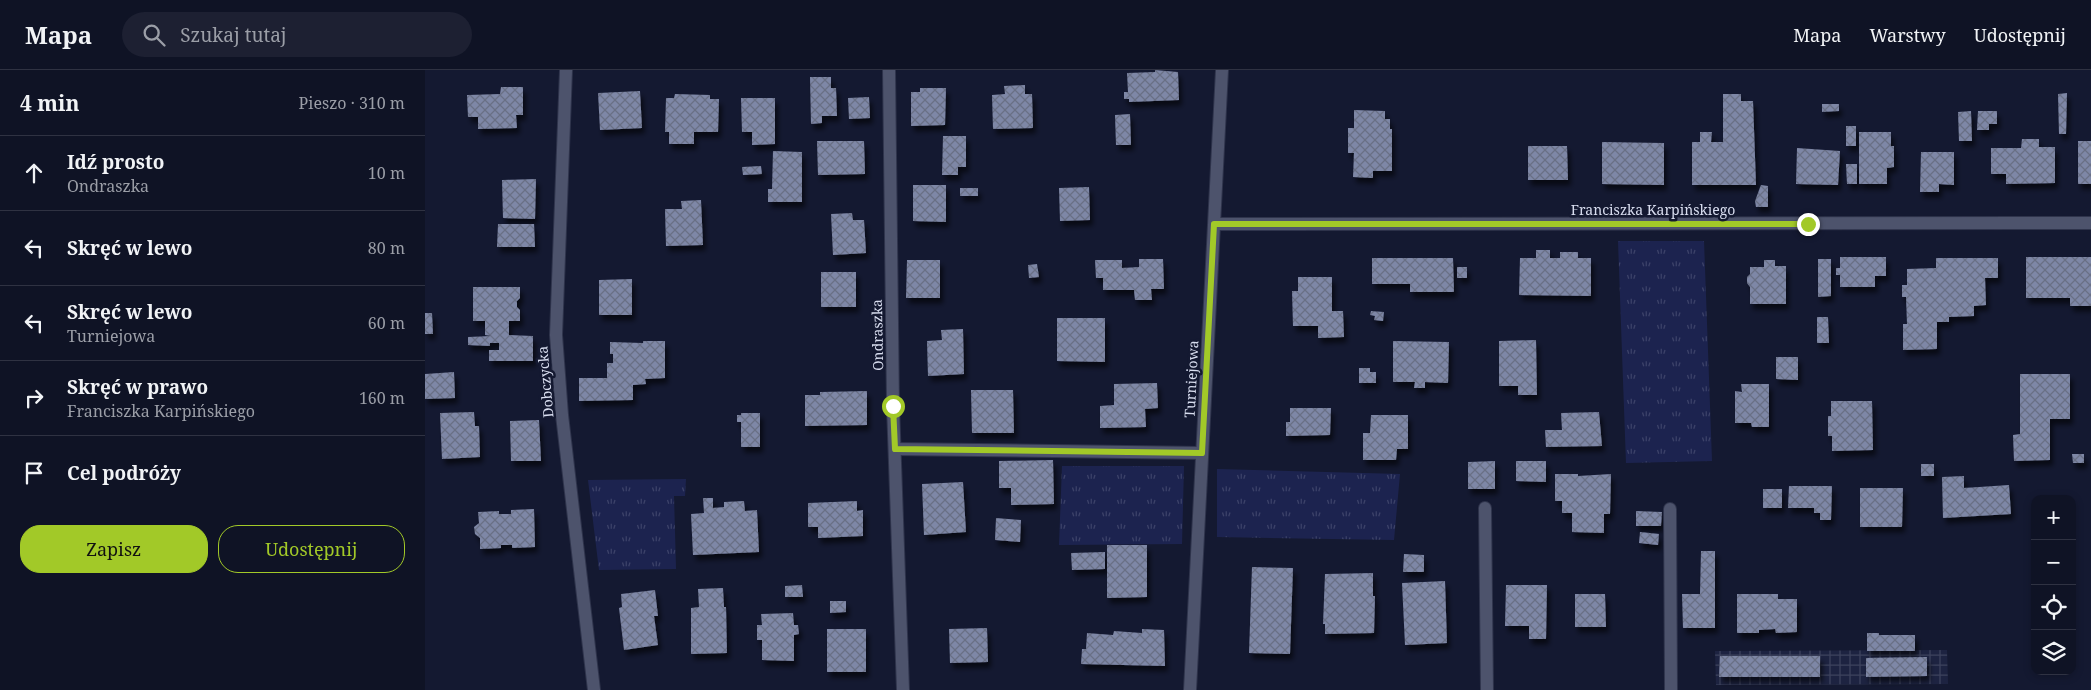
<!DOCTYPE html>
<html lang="pl">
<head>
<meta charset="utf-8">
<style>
	:root { --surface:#0f1325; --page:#1d2032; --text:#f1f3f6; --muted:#9b9ea7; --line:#2f3242; --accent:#a2c928 }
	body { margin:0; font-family:"Noto Serif",serif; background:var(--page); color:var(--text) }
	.controls { position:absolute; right:15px; bottom:15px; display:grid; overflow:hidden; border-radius:10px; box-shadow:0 2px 8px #0003 }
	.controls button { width:45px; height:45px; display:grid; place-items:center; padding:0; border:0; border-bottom:1px solid var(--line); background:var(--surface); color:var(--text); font:25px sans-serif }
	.stop { position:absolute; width:15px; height:15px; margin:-11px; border:4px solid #a2c928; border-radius:50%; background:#fff }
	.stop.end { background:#a2c928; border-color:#fff; box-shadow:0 1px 5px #0008 }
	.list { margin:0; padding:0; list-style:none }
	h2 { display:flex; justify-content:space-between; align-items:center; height:65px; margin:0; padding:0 20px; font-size:21px }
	h2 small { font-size:16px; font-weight:400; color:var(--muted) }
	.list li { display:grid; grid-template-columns:32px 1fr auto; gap:15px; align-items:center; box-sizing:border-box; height:75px; padding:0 20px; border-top:1px solid var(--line) }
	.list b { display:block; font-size:19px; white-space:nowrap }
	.list p { margin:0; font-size:16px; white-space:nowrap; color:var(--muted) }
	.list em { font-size:16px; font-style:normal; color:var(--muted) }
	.actions { display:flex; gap:10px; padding:15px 20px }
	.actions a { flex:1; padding:11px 0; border:1px solid var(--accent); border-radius:20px; text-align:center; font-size:18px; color:var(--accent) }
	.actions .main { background:var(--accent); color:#111 }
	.icon { flex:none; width:28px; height:28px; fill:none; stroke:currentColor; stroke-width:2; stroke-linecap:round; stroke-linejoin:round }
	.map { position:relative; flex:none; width:1666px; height:620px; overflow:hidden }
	header { display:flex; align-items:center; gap:30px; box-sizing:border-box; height:70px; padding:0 25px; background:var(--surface); border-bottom:1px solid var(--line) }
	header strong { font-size:24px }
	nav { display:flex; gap:28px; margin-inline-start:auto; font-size:18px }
	.search { width:350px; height:45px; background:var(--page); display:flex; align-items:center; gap:12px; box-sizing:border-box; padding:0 18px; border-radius:28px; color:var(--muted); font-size:19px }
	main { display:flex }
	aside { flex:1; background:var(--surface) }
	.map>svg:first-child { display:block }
</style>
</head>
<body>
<header>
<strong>Mapa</strong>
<div class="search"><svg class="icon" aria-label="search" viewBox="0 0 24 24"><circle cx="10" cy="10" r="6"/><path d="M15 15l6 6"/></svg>Szukaj tutaj</div>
<nav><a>Mapa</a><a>Warstwy</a><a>Udostępnij</a></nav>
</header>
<main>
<aside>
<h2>4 min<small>Pieszo · 310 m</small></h2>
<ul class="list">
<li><svg class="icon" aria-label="ahead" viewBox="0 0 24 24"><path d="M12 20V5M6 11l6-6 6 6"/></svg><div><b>Idź prosto</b><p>Ondraszka</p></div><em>10 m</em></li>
<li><svg class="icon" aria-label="left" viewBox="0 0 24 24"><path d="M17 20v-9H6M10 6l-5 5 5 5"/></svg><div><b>Skręć w lewo</b></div><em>80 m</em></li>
<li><svg class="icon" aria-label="left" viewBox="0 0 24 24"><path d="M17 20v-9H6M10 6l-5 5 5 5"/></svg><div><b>Skręć w lewo</b><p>Turniejowa</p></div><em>60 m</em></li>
<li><svg class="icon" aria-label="right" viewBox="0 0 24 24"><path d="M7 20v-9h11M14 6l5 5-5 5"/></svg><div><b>Skręć w prawo</b><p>Franciszka Karpińskiego</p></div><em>160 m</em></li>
<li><svg class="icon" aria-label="arrive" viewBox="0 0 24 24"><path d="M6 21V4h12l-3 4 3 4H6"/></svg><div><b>Cel podróży</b></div></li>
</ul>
<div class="actions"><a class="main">Zapisz</a><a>Udostępnij</a></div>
</aside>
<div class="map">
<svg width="1666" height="620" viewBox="0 0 1666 620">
	<defs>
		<pattern id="industrial-grid" width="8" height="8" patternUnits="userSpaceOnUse" patternTransform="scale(1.25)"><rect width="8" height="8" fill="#1d2341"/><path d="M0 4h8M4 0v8" fill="none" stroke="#3d425d"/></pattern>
		<pattern id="grass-tufts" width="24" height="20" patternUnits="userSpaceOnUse" patternTransform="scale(1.25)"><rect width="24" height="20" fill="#1c234f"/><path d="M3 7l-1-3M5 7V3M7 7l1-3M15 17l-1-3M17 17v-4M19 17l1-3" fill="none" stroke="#3c4269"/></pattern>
		<pattern id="building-cross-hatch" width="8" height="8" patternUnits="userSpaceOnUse" patternTransform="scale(1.25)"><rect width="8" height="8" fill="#7e87a6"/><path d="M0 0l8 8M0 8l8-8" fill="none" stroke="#696f85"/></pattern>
		<filter id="shadow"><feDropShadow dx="3" dy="5.5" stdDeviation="2.5" flood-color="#0009"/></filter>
	</defs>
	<rect width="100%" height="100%" fill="#141931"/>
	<path fill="url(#industrial-grid)" d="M1522,580L1523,614L1291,615L1290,581Z"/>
	<path fill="url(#grass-tufts)" d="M1193,171H1279L1287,391L1201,393Z
		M637,396H759L757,474L634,475Z
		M792,399L975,404L969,470L792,467Z
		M261,409L260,426H249L251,499L174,500L163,410Z"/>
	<path fill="url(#building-cross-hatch)" filter="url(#shadow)" d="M730,0L753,2L754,30L704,32V29H699V22H703L702,3L730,2Z
		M385,7H406V18H411L412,46H397V53L386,54Z
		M600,15V24H607L608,58L568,59L567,25L580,24L579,16Z
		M76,17H98V45H91L92,58L53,59V47H43L42,25L75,24Z
		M495,18H521L520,55L486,56V22H495Z
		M215,21L217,58L175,60L173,23Z
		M1642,23L1641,64H1634L1633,24Z
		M250,24L285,25V29H294L293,62H269V74H244V62H240L241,28H249Z
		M1298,24H1316V31H1328L1331,115H1267V72H1275V62H1287L1286,72H1298Z
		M444,27L445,48L424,49L423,28Z
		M316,28H350V74L327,75V62H317Z
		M1397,34H1414V41L1397,42Z
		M929,40L960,41V49H965V59H967V101H948V108L928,107L929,83H923V58H929Z
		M1546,41L1547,71H1534L1533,42Z
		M1553,41H1572V54H1564V60H1552Z
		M705,44L706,75H691L690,45Z
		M1421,56H1431V76H1421Z
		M1434,62H1466V76H1469V97L1462,98V114H1434Z
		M518,66H541V97H533V105H517Z
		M1597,69H1614V77H1630V113L1581,114V104H1566V78H1596Z
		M392,71H439L440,104L393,105Z
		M1653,71H1666V114H1653Z
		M1177,72L1239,73V115L1177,114Z
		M1103,76H1142L1143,110H1103Z
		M1372,78L1415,81L1413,115L1371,114Z
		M348,81L377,82V132H343V119H347Z
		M1496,82H1529V115L1514,114V122H1495Z
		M1421,94H1432V114H1422Z
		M336,96L337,104L318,105L317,97Z
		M111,109L110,149L78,148L77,110Z
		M488,115H521V152L488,151Z
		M1336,115L1343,116V137H1331L1330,131Z
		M664,117L665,150L635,151L634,118Z
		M535,118H553V126H535Z
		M276,130L278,175L241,176L240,139H257L256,131Z
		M427,143L428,150H439L441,183L408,185L406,144Z
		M73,154H109L110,177H72Z
		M1111,180H1125V188H1135V182H1153V188H1166V226L1094,225L1095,188H1111Z
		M1415,187H1461V206H1450V217H1415V205H1411V198H1415Z
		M1601,187H1666V236H1645V228H1601Z
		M947,188H1028L1029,222H985V214H947Z
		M1511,188H1573V208H1560L1561,235L1549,236V246L1524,247V252H1512V279L1478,280V254H1482L1481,227H1477V215H1482V199L1511,198Z
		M714,189H738L739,219H726L727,230H710L709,220H678V208H671L670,190H697V198L714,197Z
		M1393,189H1406V226L1393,227Z
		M482,190H515V228H481Z
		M1339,190H1350V196H1361V234H1325V217L1322,213V207L1325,204V197H1339Z
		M612,194L614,207L604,208L603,195Z
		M1032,197H1042V208H1032Z
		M396,202H431V237H396Z
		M873,207H907V241H918L919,267L893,268V256H868L867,221H873Z
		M207,209V245H174V210Z
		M48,217H95V228L92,231V237L95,240V251H84V265L108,266V291H64V280H74V273H65V276L43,275V267L66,266L60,265V251H48Z
		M946,241L959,242L958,251L949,250L950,246L945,245Z
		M0,243H7L8,264H0Z
		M1392,247H1403L1404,273H1392Z
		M632,248H680V292L632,291Z
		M538,259L539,304L503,306L502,271L517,270L516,260Z
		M1111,270L1112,325H1093V316H1074V271Z
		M218,271H240V308L220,309L221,314L208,315V330L154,331V308H182V293H188V284H185V272L218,273Z
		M968,271L1024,272L1023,313L1000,312V318H989L990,312H968Z
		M1351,287H1373V310L1351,309Z
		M934,298H945V302H951V313H934Z
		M29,302L30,328L0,329V304Z
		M1595,304H1645V349H1625V390L1589,391L1588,365L1595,364Z
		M732,313L733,338L720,339L721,357L675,358V336L689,335V314Z
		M1316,314H1344V357H1327L1326,353H1310V321L1317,322Z
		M546,320H588L589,363H547Z
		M442,321V355L380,356V325H395V322Z
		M1406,331H1447L1448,380L1407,381V366H1403V346H1406Z
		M865,338H906L905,365L861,366V352H865Z
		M49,342L50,356H54L55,387L17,389L15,343Z
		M1174,342L1177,376L1121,377L1120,360H1137L1136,343Z
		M316,343H335V377H316V352H312V345H316Z
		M946,345H983V379H972L971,390H938V363H945Z
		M114,350L116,391H86L85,351Z
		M1647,384H1659V393H1648Z
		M628,390L629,434L586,435V418H574V391Z
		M1070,391V419H1043V392Z
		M1091,391H1121V412L1091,411Z
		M1496,394H1509V406H1496Z
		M1130,404H1153V406L1186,404L1185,444H1179V463L1147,462V443H1137V431H1130Z
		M1539,406V418L1584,415L1586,444L1518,448L1517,407Z
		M538,412L541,462L499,465L497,414Z
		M1364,416H1407L1406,450H1395V443H1389V438H1363Z
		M1435,418H1478L1477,457H1435Z
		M1338,419H1357V438H1338Z
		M278,428H288V438L299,437V432L319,431L320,441L332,440L334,482L268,485L266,444L279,443Z
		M432,431V441L438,440V466L393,468V457H383V433Z
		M109,439L110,477L87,478V475H76V478L55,479V468L50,464L49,457L54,453L53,442L74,441V444H86V440Z
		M1211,441L1237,442L1236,456H1211Z
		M571,448L596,450L595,472L570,470Z
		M1215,462L1234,464L1233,475L1214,473Z
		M682,475H722V527L682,528Z
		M1276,481H1290V558H1258L1257,524H1275Z
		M680,482V499L647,500L646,483Z
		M979,484L999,485V502H978Z
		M827,497L868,498L865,584L824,583Z
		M948,503V526H950L949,563L900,564V554H898L900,504Z
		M1020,511L1022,573L980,575L977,513Z
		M377,515L378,527H360V516Z
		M1081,515H1122L1121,569H1104V556H1080Z
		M298,518L299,537H301L302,583L266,584V538L274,537L273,519Z
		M230,520L233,546H229L233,575L199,580L194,538L197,537L196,524Z
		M1150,524H1180L1181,557H1150Z
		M1312,524H1353V529H1372V562L1351,563L1350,559L1334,560V563H1312Z
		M405,531H421V542L405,543Z
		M368,543L369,555H373L374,564L369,565V591L337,590V570H332V555H337L336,544Z
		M562,558L563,592L525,593L524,559Z
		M402,559H441V602H402Z
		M717,559L739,560L740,596L656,594L657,579H661L662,563L688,565L689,561L717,563Z
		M1442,563H1454V565H1490V581H1442Z
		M1295,586H1395V607H1294Z
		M1502,587V606L1441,607V588Z"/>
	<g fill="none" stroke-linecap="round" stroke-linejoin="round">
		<defs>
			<path id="lane" d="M470,379L777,383
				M1060,438L1062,620
				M1245,439L1246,620"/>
			<path id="street" d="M141,0L131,265L137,345L169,620
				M464,0L468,336L478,620
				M789,154L1666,153
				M765,620L797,0"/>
		</defs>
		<use href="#lane" stroke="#2f344c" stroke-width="14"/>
		<use href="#street" stroke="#2f344c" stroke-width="14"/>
		<use href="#lane" stroke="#4d536c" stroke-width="12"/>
		<use href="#street" stroke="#4d536c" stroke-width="12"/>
	</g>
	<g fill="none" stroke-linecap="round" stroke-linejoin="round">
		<path stroke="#a2c928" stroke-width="6" d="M468,336L470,379L777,383L789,154H1383"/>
	</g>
	<g text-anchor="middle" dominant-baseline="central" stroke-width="5" stroke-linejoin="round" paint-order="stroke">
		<g font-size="14" fill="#d8ddef" stroke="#141931">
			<text x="1228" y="139">Franciszka Karpińskiego</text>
			<text transform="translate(452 265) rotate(-91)">Ondraszka</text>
			<text transform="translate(766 309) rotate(-87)">Turniejowa</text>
			<text transform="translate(120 312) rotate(-95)">Dobczycka</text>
		</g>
	</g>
</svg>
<div class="controls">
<button>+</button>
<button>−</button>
<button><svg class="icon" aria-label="locate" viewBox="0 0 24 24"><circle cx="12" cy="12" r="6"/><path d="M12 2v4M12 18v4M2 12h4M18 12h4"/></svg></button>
<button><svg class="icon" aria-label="layers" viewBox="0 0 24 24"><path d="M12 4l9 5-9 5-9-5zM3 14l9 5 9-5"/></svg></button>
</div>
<div class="stop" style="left:468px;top:336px"></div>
<div class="stop end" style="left:1383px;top:154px"></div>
</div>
</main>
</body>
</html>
